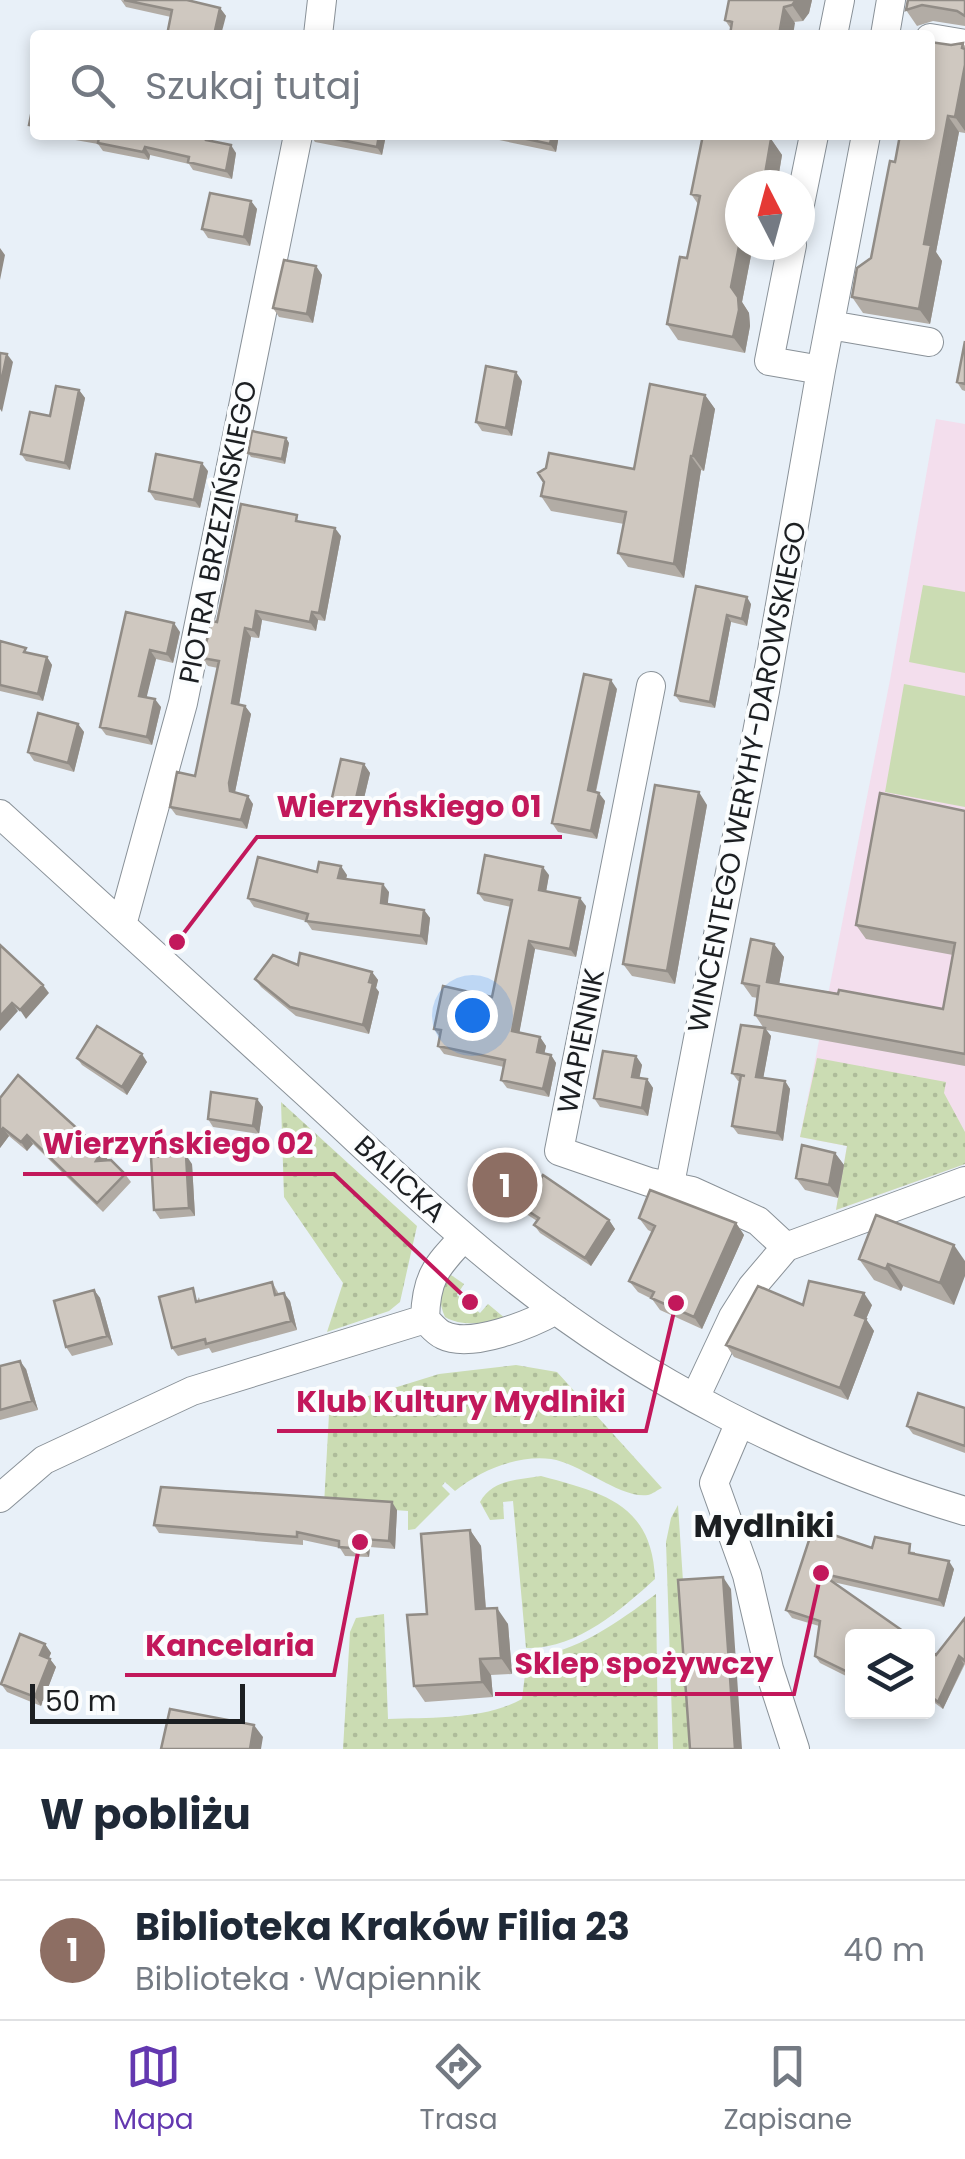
<!DOCTYPE html>
<html lang="pl">
<head>
<meta charset="utf-8">
<style>
	:root { --surface:#fff; --page:#f2f2f3; --text:#1f2937; --muted:#747a83; --line:#e0e1e3; --accent:#6338b0 }
	body { margin:0; font-family:Poppins,sans-serif; background:var(--page); color:var(--text) }
	.controls { position:absolute; right:30px; bottom:30px; display:grid; overflow:hidden; border-radius:10px; box-shadow:0 5px 15px #0003 }
	.controls button { width:90px; height:90px; display:grid; place-items:center; padding:0; border:0; border-bottom:2px solid var(--line); background:var(--surface); color:var(--text); font:50px sans-serif }
	.compass { position:absolute; left:725px; top:170px; width:90px; height:90px; border-radius:50%; background:var(--surface); box-shadow:0 5px 15px #0003; rotate:354deg }
	.scale { position:absolute; left:30px; bottom:25px; width:215px; box-sizing:border-box; padding-left:10px; border:5px solid #1c1f22; border-top:0; font-size:28px; line-height:35px; white-space:nowrap; color:#1c1f22; -webkit-text-stroke:8px #fbfdfe; paint-order:stroke }
	.you { position:absolute; left:472px; top:1015px; width:35px; height:35px; margin:-25px; border:8px solid #fff; border-radius:50%; background:#1a73e8; box-shadow:0 0 0 15px #1a73e833 }
	.badge { display:grid; place-items:center; width:65px; height:65px; border-radius:50%; background:var(--accent); color:#fff; font-size:32px; font-weight:700 }
	.pin { position:absolute; translate:-50% -50%; border:5px solid #fff; box-shadow:0 2px 10px #0006 }
	.list { margin:0; padding:0; list-style:none }
	h2 { display:flex; justify-content:space-between; align-items:center; height:130px; margin:0; padding:0 40px; font-size:42px }
	h2 small { font-size:32px; font-weight:400; color:var(--muted) }
	.list li { display:grid; grid-template-columns:65px 1fr auto; gap:30px; align-items:center; box-sizing:border-box; height:140px; padding:0 40px; border-top:2px solid var(--line) }
	.list b { display:block; font-size:38px; white-space:nowrap }
	.list p { margin:0; font-size:32px; white-space:nowrap; color:var(--muted) }
	.list em { font-size:32px; font-style:normal; color:var(--muted) }
	.icon { flex:none; width:55px; height:55px; fill:none; stroke:currentColor; stroke-width:2; stroke-linecap:round; stroke-linejoin:round }
	.map { position:relative; flex:none; width:965px; height:1749px; overflow:hidden }
	.search { position:absolute; background:var(--surface); box-shadow:0 5px 15px #0003; left:30px; right:30px; top:30px; height:110px; display:flex; align-items:center; gap:25px; box-sizing:border-box; padding:0 35px; border-radius:10px; color:var(--muted); font-size:38px }
	.sheet { height:270px; background:var(--surface) }
	nav { display:flex; justify-content:space-around; align-items:center; box-sizing:border-box; height:140px; border-top:2px solid var(--line); background:var(--surface); font-size:28px; color:var(--muted) }
	nav a { display:grid; justify-items:center; gap:5px }
	nav .on { color:var(--accent) }
	.map>svg:first-child { display:block }
</style>
</head>
<body>
<div class="map">
<svg width="965" height="1749" viewBox="0 0 965 1749">
	<defs>
		<pattern id="grass-dots" width="8" height="8" patternUnits="userSpaceOnUse" patternTransform="scale(2.5)"><rect width="8" height="8" fill="#cbdcb3"/><path d="M2 2h.1M6 6h.1" fill="none" stroke="#aebc9a" stroke-width="1.8" stroke-linecap="round"/></pattern>
	</defs>
	<rect width="100%" height="100%" fill="#e8f0f8"/>
	<path fill="#f3deed" d="M936,419L965,424V1164L836,1210L847,1146L800,1137L890,680Z"/>
	<path fill="url(#grass-dots)" d="M817,1058L946,1082L944,1093L965,1132V1164L836,1210L847,1146L800,1137Z
		M281,1102L417,1226L400,1302L389,1311L327,1332L343,1283L284,1197Z
		M451,1275L464,1284L457,1295L480,1313L488,1304L506,1319C485,1322 464,1328 445,1317C438,1301 438,1287 451,1275Z
		M516,1365L557,1372L662,1488C657,1490 653,1494 648,1495C621,1499 580,1463 551,1459C517,1455 481,1470 455,1491L445,1482L442,1486L450,1494L415,1529L408,1530V1511L324,1505L329,1414L365,1397L439,1374Z
		M541,1476C604,1493 652,1504 655,1579C621,1610 575,1650 526,1648L513,1501L503,1502L504,1519L490,1520L480,1502C493,1479 518,1480 541,1476Z
		M678,1505L694,1749H673L666,1542L671,1518Z
		M656,1594L658,1749H343L350,1632L356,1618L384,1614L388,1719C431,1717 484,1720 522,1699L527,1658C576,1653 618,1622 656,1594Z"/>
	<path fill="#cbdcb3" d="M923,585L965,592V673L909,662Z
		M904,684L965,696V807L885,792Z"/>
	<g fill="none" stroke-linecap="round" stroke-linejoin="round">
		<defs>
			<path id="minor" d="M318,35L322,0
				M833,35L840,0
				M885,35L891,0
				M930,38L965,44
				M800,204L814,135
				M792,245L769,361L821,370L866,135
				M830,325L929,342
				M651,686L559,1151L649,1182L692,1191L758,1221L786,1247
				M0,814C101,906 202,998 302,1089C369,1150 434,1214 505,1271C639,1380 800,1462 965,1511
				M122,925L183,703L298,135
				M670,1184L765,691L821,370
				M464,1237C436,1267 426,1277 425,1319C430,1324 436,1332 443,1335C471,1349 531,1324 556,1310
				M695,1398L733,1317L752,1287L786,1247L965,1181
				M740,1422L714,1483L747,1575L769,1669L795,1749
				M0,1498L44,1460L192,1391L425,1319"/>
		</defs>
		<use href="#minor" stroke="#899198" stroke-width="30"/>
		<use href="#minor" stroke="#fff" stroke-width="28"/>
	</g>
	<path fill="#b2aca5" d="M121,0L220,8L226,16L171,17L126,7Z
		M812,0L809,13L803,21L731,29L725,20Z
		M907,0H965V26L933,21L917,26L906,10Z
		M963,43L965,46V133L959,132L936,252L942,261L930,324L863,313L852,297L871,258L895,162Z
		M47,135H212L213,137V141L236,153L232,179L193,170L189,164L150,155L149,160L103,151L98,144Z
		M310,135H386L382,155L315,142Z
		M475,135H559L556,152Z
		M771,139L782,155L777,185H740V245H753L742,302L749,313L750,326L745,353L678,340L667,324L687,258L698,204L691,194Z
		M251,201L257,209L250,246L208,238L202,229Z
		M316,266L322,275L313,323L279,317L273,308Z
		M965,341V391L962,390L957,382Z
		M522,381L512,436L482,431L476,422Z
		M79,390L85,398L70,470L26,461L21,454L50,416Z
		M705,395L715,409L704,471L701,470L684,578L628,567L618,553L624,524L551,511L541,496L634,469Z
		M286,438L289,443L285,464L251,457L248,453Z
		M208,471L200,508L155,500L149,491Z
		M302,522L341,536L325,621L318,620L316,631L262,620L259,638L251,637L239,704L245,706L251,714L235,792L253,804L247,829L176,815L170,807L195,776L218,668L208,666L202,658L217,622Z
		M696,586L751,604L747,626L731,622L715,708L680,702L675,695Z
		M126,612L180,632L173,663L156,659L146,697L161,707L152,745L106,735L100,727Z
		M0,641L29,653L47,657L52,665L43,701L0,691Z
		M617,689L596,792L605,801L597,839L558,832L552,823Z
		M78,724L84,732L74,772L34,761L28,752Z
		M364,764L370,773L360,815L337,810L331,802Z
		M707,805L675,984L632,976L623,964Z
		M965,811V1066L766,1030L771,1036L763,1078L785,1081L790,1089L783,1141L738,1134L732,1126L740,1081H738L732,1073L763,1027L755,1015L758,998L752,997L742,983L774,944L784,957L779,984L943,1009L953,955L866,939L856,925Z
		M317,872L347,875L346,879L389,892L387,904L424,910L430,918L427,945L312,930L306,921L254,907L248,898Z
		M549,875L546,891L586,906L576,957L535,949L519,1033L540,1037L546,1046L544,1054L551,1055L556,1063L549,1097L507,1088L501,1080L504,1067L444,1054L438,1046L440,1037L434,1029L492,997L511,907L484,901L478,893Z
		M298,965L372,972L378,980L376,988L379,992L369,1034L296,1016L261,987L255,979Z
		M636,1056L642,1065L639,1078L647,1079L653,1088L648,1116L600,1107L594,1098Z
		M77,1058L147,1062L127,1095L82,1065Z
		M0,1098L102,1151L108,1160L125,1174L131,1182L103,1212L33,1144L27,1151L9,1136L0,1148Z
		M257,1099L263,1107L259,1134L213,1127L208,1119Z
		M835,1153L844,1165L838,1198L805,1190L796,1178Z
		M192,1164L195,1216L160,1219L154,1210Z
		M472,1182L538,1183L609,1220L615,1229L591,1266L540,1233L534,1225L537,1221L508,1202L500,1211L478,1190Z
		M639,1218L736,1223L744,1235L702,1329L660,1310L652,1299L638,1292L629,1281L652,1232L648,1230Z
		M859,1259L965,1261L954,1305L903,1286L901,1291L874,1280Z
		M272,1282L279,1294L290,1301L297,1330L212,1353L209,1348L178,1356L172,1348L199,1297L200,1301Z
		M94,1290L100,1298L113,1345L72,1356L66,1347Z
		M803,1305H872L866,1319L874,1331L848,1400L734,1357L726,1345Z
		M0,1366L26,1369L38,1410L0,1420Z
		M965,1408V1453L913,1434L907,1426Z
		M397,1510L395,1549L370,1547L369,1557L345,1556L340,1548L303,1540V1545L159,1533L154,1525Z
		M813,1528L872,1548L915,1552V1554L954,1569L944,1607L833,1582L852,1636V1679L820,1663L815,1656L819,1626L792,1618L786,1610Z
		M470,1530L481,1546L486,1609L508,1624L512,1674L491,1675L493,1697L425,1702L414,1686L427,1614Z
		M965,1618V1664L943,1709L928,1698V1649L936,1655Z
		M45,1644L51,1653L49,1658L56,1667L41,1706L7,1692L1,1684Z"/>
	<path fill="#918c86" d="M796,0H812L809,13L803,21L792,5Z
		M784,7L795,23L793,35H779Z
		M220,8L226,16L221,35H214Z
		M965,65V131L955,117Z
		M948,116L959,132L936,252L942,261L930,324L919,309L924,244Z
		M379,135H386L382,155L377,147Z
		M552,135H559L556,152L550,144Z
		M771,139L782,155L777,185H773L765,174Z
		M231,145L236,153L232,179L226,171Z
		M145,147L150,155L149,160L143,152Z
		M251,201L257,209L250,246L244,237Z
		M740,241V245H753L742,302L749,313L750,326L745,353L733,337L731,287Z
		M0,248L5,255L0,280Z
		M316,266L322,275L313,323L307,314Z
		M7,354L13,362L2,412L0,409V387Z
		M516,372L522,381L512,436L506,428Z
		M79,390L85,398L70,470L65,463Z
		M705,395L715,409L704,471L693,456Z
		M286,438L289,443L285,464L282,459Z
		M691,456L701,470L684,578L674,564Z
		M202,463L208,471L200,508L194,500Z
		M335,528L341,536L325,621L319,613Z
		M747,597L751,604L747,626L742,619Z
		M256,611L262,620L259,638L253,630Z
		M312,612L318,620L316,631L310,622Z
		M727,615L731,622L715,708L710,702Z
		M174,623L180,632L173,663L167,654Z
		M245,628L251,637L238,711L232,703Z
		M150,650L156,659L145,704L139,696Z
		M47,657L52,665L43,701L38,694Z
		M611,680L617,689L594,799L588,790Z
		M155,699L161,707L152,745L147,737Z
		M245,706L251,714L235,792L236,800L230,791L229,783Z
		M78,724L84,732L74,772L68,763Z
		M364,764L370,773L360,815L354,807Z
		M699,792L707,805L675,984L667,971Z
		M599,793L605,801L597,839L591,831Z
		M248,796L253,804L247,829L241,820Z
		M341,866L347,875L344,887L338,878Z
		M543,867L549,875L545,898L539,890Z
		M383,884L389,892L387,912L381,903Z
		M580,898L586,906L576,957L570,949Z
		M424,910L430,918L427,945L421,936Z
		M529,941L535,949L518,1040L512,1031Z
		M774,944L784,957L777,996L767,982Z
		M372,972L378,980L376,988L379,992L369,1034L363,1025Z
		M43,985L49,993L26,1019L20,1010Z
		M12,1003L18,1011L0,1031V1016Z
		M765,1028L771,1036L762,1085L756,1077Z
		M540,1037L546,1046L543,1060L537,1052Z
		M142,1054L147,1062L127,1095L122,1087Z
		M551,1055L556,1063L549,1097L543,1089Z
		M636,1056L642,1065L638,1085L632,1077Z
		M647,1079L653,1088L648,1116L642,1108Z
		M785,1081L790,1089L783,1141L777,1133Z
		M257,1099L263,1107L259,1134L253,1126Z
		M3,1128L9,1136L0,1148V1132Z
		M27,1135L33,1144L27,1151L21,1142Z
		M102,1151L108,1160L96,1161Z
		M835,1153L844,1165L838,1198L829,1185Z
		M186,1155L192,1164L195,1216L189,1208Z
		M609,1220L615,1229L591,1266L585,1258Z
		M736,1223L744,1235L702,1329L694,1317Z
		M954,1245L965,1261V1276L954,1305L940,1283Z
		M888,1264L903,1286L901,1291L886,1269Z
		M94,1290L100,1298L113,1345L107,1336Z
		M284,1293L290,1301L297,1330L291,1321Z
		M864,1293L872,1305L866,1319L874,1331L848,1400L840,1388L855,1315Z
		M20,1361L26,1369L38,1410L32,1401Z
		M392,1502L397,1510L395,1549L389,1541Z
		M470,1530L481,1546L487,1625L476,1609Z
		M364,1539L370,1547L369,1557L364,1549Z
		M949,1561L954,1569L944,1607L939,1600Z
		M723,1577L731,1589L742,1749H735Z
		M497,1608L508,1624L512,1674L501,1658Z
		M45,1644L51,1653L46,1664L40,1655Z
		M959,1656L964,1664L943,1709L938,1702Z
		M50,1659L56,1667L41,1706L35,1697Z
		M480,1659L491,1675L493,1697L482,1682Z
		M254,1725L263,1737L261,1749H250Z"/>
	<path fill="#cfc8c0" stroke="#918c86" stroke-width="2.5" d="M124,0H187L220,8L214,35H167L172,10Z
		M729,0H796L792,5L784,7L779,35H730L732,22L725,20Z
		M908,0H965V16L957,11L922,5L906,10Z
		M930,42L951,45L963,43L962,48L965,49V65L955,117L948,116L924,244L931,245L919,309L852,297L857,268L871,258L890,161L895,162L900,135H930Z
		M35,95V126L29,125Z
		M86,135H207L206,140L231,145L226,171L188,162L189,157L145,147L143,152L98,143L99,137Z
		M315,135H379L377,147Z
		M508,135H552L550,144Z
		M703,135H748L771,139L765,174L754,185H740V241L731,287L738,297L739,310L733,337L667,324L680,257L687,258L700,196L691,194Z
		M210,193L251,201L244,237L202,229Z
		M284,260L316,266L307,314L273,308Z
		M965,341V384L957,382Z
		M0,353L7,354L0,387Z
		M486,366L516,372L506,428L476,422Z
		M650,384L705,395L693,456H691L674,564L618,553L626,512L541,496L544,482L538,473L546,468L549,453L634,469Z
		M56,386L79,390L65,463L21,454L30,412L50,416Z
		M252,431L286,438L282,459L248,453Z
		M156,454L202,463L194,500L149,491Z
		M241,504L297,515L296,521L335,528L319,613L312,612L310,622L256,611L253,630L245,628L232,703L245,706L229,783L230,791L248,796L241,820L170,807L177,772L195,776L219,661L202,658L212,621L217,622Z
		M696,586L747,597L742,619L727,615L710,702L675,695Z
		M126,612L174,623L167,654L150,650L139,696L155,699L147,737L100,727Z
		M0,641L26,648L24,652L47,657L38,694L0,685Z
		M584,674L611,680L588,790L599,793L591,831L552,823Z
		M38,713L78,724L68,763L28,752Z
		M341,759L364,764L354,807L331,802Z
		M655,785L699,792L667,971L623,964Z
		M880,793L965,811V1054L755,1015L759,986L742,983L751,939L774,944L767,982L838,994L839,990L943,1009L955,943L856,925Z
		M485,855L543,867L539,890L580,898L570,949L529,941L512,1031L540,1037L537,1052L551,1055L543,1089L501,1080L505,1060L438,1046L441,1030L434,1029L443,986L492,997L512,900L478,893Z
		M258,857L317,872L319,862L341,866L338,878L383,884L381,903L424,910L421,936L306,921L308,914L248,898Z
		M0,945L43,985L20,1010L12,1003L0,1016Z
		M300,953L372,972L369,982L373,983L363,1025L290,1007L255,979L273,955L298,965Z
		M741,1025L765,1028L756,1077L785,1081L777,1133L732,1126L741,1075L745,1076L732,1073Z
		M97,1026L142,1054L122,1087L77,1058Z
		M603,1051L636,1056L632,1077L647,1079L642,1108L594,1098Z
		M18,1075L102,1151L96,1161L111,1160L125,1174L97,1203L27,1135L21,1142L3,1128L0,1132V1098Z
		M211,1092L257,1099L253,1126L208,1119Z
		M802,1145L835,1153L829,1185L796,1178Z
		M503,1150L538,1183L543,1175L609,1220L585,1258L534,1225L539,1218L502,1194L494,1203L472,1182Z
		M186,1155L189,1208L154,1210L151,1157Z
		M650,1190L736,1223L694,1317L651,1298L654,1292L629,1281L655,1226L639,1218Z
		M876,1215L954,1245L940,1283L888,1264L886,1269L859,1259Z
		M809,1281L864,1293L855,1315L866,1319L840,1388L726,1345L758,1286L803,1305Z
		M272,1282L275,1295L284,1293L291,1321L206,1344L205,1339L172,1348L159,1297L193,1288L196,1302Z
		M94,1290L107,1336L66,1347L54,1301Z
		M20,1361L32,1401L0,1410V1366Z
		M918,1393L965,1408V1446L907,1426Z
		M161,1487L392,1502L389,1541L364,1539V1549L339,1547V1541L297,1532V1537L154,1525Z
		M813,1528L872,1548L875,1537L910,1544L909,1553L949,1561L939,1600L820,1573L910,1636H852V1674L815,1656L820,1621L786,1610Z
		M470,1530L476,1609L497,1608L501,1658L480,1659L482,1682L414,1686L407,1615L427,1614L421,1534Z
		M723,1577L735,1749H690L678,1580Z
		M965,1618V1661L959,1656L938,1702L928,1694V1649L936,1655Z
		M20,1634L45,1644L40,1655L50,1659L35,1697L1,1684Z
		M170,1709L254,1725L250,1749H161Z"/>
	<g text-anchor="middle" dominant-baseline="central" stroke-width="8" stroke-linejoin="round" paint-order="stroke">
		<g font-size="28" fill="#1c1f22" stroke="#fbfdfe">
			<text transform="translate(218 532) rotate(-79)">PIOTRA BRZEZIŃSKIEGO</text>
			<text transform="translate(747 777) rotate(-79)">WINCENTEGO WERYHY-DAROWSKIEGO</text>
			<text transform="translate(581 1041) rotate(-79)">WAPIENNIK</text>
			<text transform="translate(400 1179) rotate(43)">BALICKA</text>
		</g>
		<g font-size="32" font-weight="bold" fill="#1c1f22" stroke="#fbfdfe">
			<text x="764" y="1525">Mydlniki</text>
		</g>
	</g>
	<path fill="none" stroke="#c2185b" stroke-width="4" d="M177 942L257 837H562M470 1302L334 1174H23M676 1303L646 1431H277M360 1542L334 1675H125M821 1573L794 1694H495"/>
	<g fill="#c2185b" stroke="#fbfdfe" stroke-width="4">
		<circle cx="177" cy="942" r="10"/>
		<circle cx="470" cy="1302" r="10"/>
		<circle cx="676" cy="1303" r="10"/>
		<circle cx="360" cy="1542" r="10"/>
		<circle cx="821" cy="1573" r="10"/>
	</g>
	<g font-size="30" text-anchor="middle" font-weight="bold" fill="#c2185b" stroke="#fbfdfe" stroke-width="8" stroke-linejoin="round" paint-order="stroke">
		<text x="409" y="817">Wierzyńskiego 01</text>
		<text x="178" y="1154">Wierzyńskiego 02</text>
		<text x="461" y="1412">Klub Kultury Mydlniki</text>
		<text x="230" y="1656">Kancelaria</text>
		<text x="644" y="1674">Sklep spożywczy</text>
	</g>
</svg>
<div class="controls">
<button><svg class="icon" aria-label="layers" viewBox="0 0 24 24"><path d="M12 4l9 5-9 5-9-5zM3 14l9 5 9-5"/></svg></button>
</div>
<svg class="compass" viewBox="-18 -18 36 36"><path d="M0-13l5 13h-10z" fill="#e53935"/><path d="M0 13l5-13h-10z" fill="#747a83"/></svg>
<div class="scale">50 m</div>
<div class="you"></div>
<div class="pin badge" style="left:505px;top:1185px;background:#8d6e63">1</div>
<div class="search"><svg class="icon" aria-label="search" viewBox="0 0 24 24"><circle cx="10" cy="10" r="6"/><path d="M15 15l6 6"/></svg>Szukaj tutaj</div>
</div>
<section class="sheet">
<h2>W pobliżu<small></small></h2>
<ul class="list">
<li><span class="badge" style="background:#8d6e63">1</span><div><b>Biblioteka Kraków Filia 23</b><p>Biblioteka · Wapiennik</p></div><em>40 m</em></li>
</ul>
</section>
<nav>
<a class="on"><svg class="icon" aria-label="map" viewBox="0 0 24 24"><path d="M3 6l6-2 6 2 6-2v14l-6 2-6-2-6 2zM9 4v14M15 6v14"/></svg>Mapa</a>
<a><svg class="icon" aria-label="directions" viewBox="0 0 24 24"><path d="M12 3l9 9-9 9-9-9zM9 14v-3h6M13 9l2 2-2 2"/></svg>Trasa</a>
<a><svg class="icon" aria-label="saved" viewBox="0 0 24 24"><path d="M7 4h10v16l-5-4-5 4z"/></svg>Zapisane</a>
</nav>
</body>
</html>
